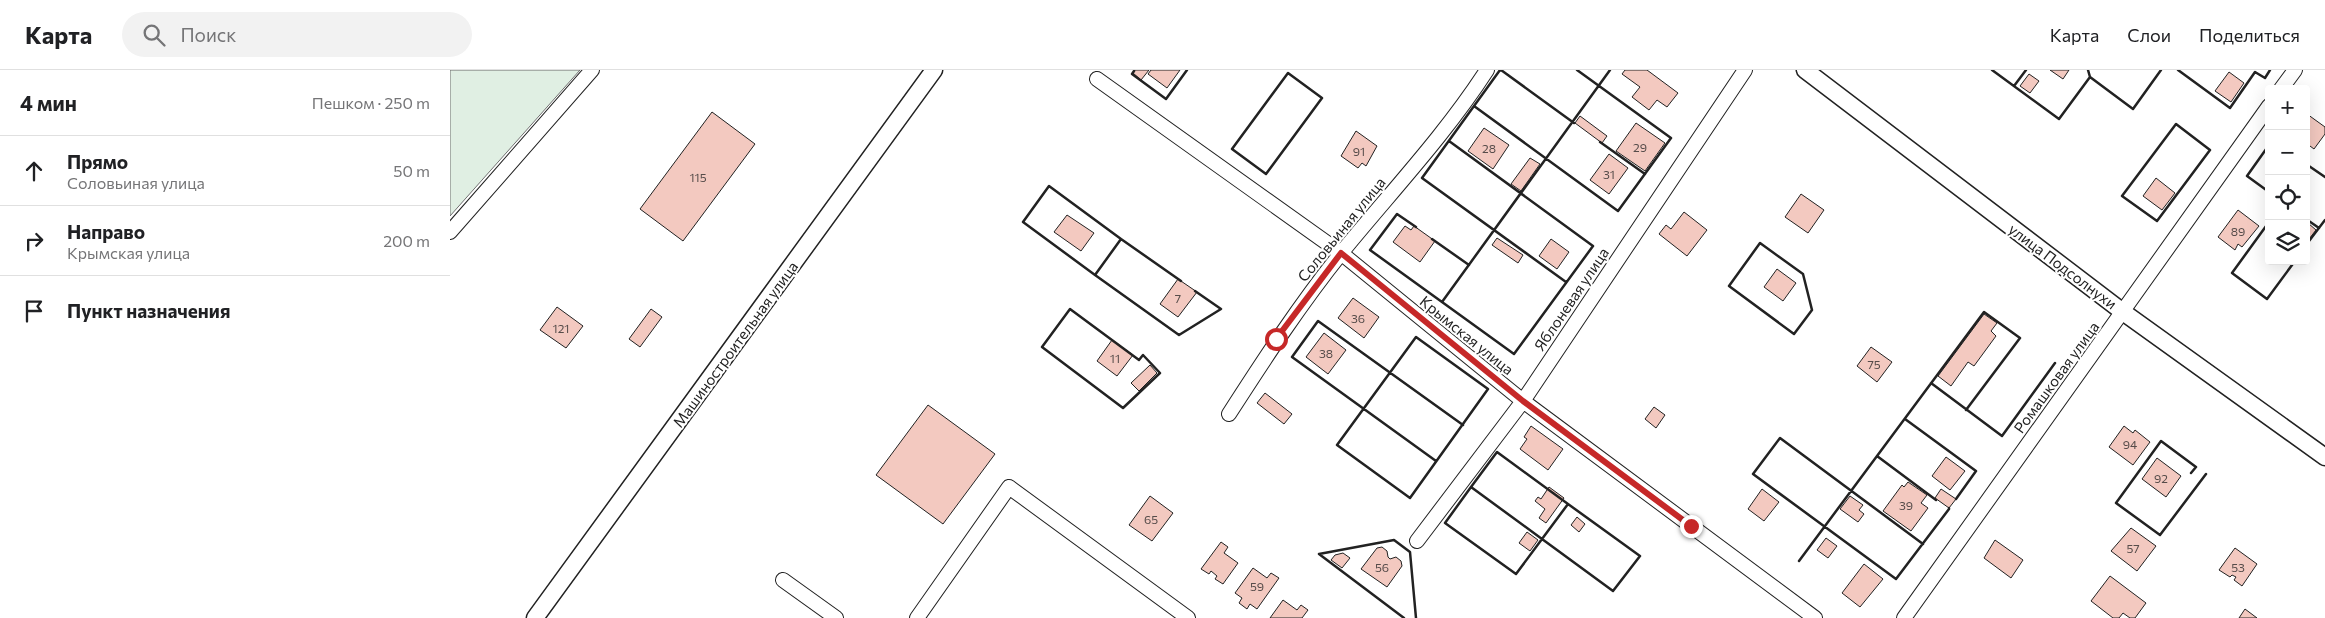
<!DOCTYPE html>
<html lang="ru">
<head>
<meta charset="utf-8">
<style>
	:root { --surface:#fff; --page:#f2f2f2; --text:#202124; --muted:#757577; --line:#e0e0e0 }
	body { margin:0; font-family:Commissioner,sans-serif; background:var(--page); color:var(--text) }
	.controls { position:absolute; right:15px; top:15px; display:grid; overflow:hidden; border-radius:5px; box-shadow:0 5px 20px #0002 }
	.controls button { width:45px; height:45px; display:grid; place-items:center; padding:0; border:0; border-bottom:1px solid var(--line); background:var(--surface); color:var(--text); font:25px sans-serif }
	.stop { position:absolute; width:15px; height:15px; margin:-11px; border:4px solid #c62828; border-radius:50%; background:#fff }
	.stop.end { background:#c62828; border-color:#fff; box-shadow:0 1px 5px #0008 }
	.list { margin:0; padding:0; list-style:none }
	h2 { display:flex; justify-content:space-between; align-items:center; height:65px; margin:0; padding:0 20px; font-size:21px }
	h2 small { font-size:16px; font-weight:400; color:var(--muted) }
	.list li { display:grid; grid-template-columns:32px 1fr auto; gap:15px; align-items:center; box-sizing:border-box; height:70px; padding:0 20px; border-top:1px solid var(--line) }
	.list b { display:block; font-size:19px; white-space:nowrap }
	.list p { margin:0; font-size:16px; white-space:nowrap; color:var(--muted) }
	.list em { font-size:16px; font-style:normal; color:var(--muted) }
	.icon { flex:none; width:28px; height:28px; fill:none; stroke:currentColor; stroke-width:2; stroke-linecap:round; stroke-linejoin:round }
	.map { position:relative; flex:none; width:1875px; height:548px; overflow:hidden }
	header { display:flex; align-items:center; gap:30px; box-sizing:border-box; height:70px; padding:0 25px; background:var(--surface); border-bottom:1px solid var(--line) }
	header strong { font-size:24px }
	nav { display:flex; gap:28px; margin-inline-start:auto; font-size:18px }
	.search { width:350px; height:45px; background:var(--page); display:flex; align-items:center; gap:12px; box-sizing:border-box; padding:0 18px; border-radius:28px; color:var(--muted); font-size:19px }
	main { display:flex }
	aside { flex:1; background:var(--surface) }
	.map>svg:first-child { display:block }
</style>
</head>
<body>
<header>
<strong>Карта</strong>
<div class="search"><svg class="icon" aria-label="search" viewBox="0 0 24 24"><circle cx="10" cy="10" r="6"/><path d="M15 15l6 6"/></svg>Поиск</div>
<nav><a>Карта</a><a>Слои</a><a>Поделиться</a></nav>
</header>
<main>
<aside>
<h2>4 мин<small>Пешком · 250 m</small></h2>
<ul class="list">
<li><svg class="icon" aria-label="ahead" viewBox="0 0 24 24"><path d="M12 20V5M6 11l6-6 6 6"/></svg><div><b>Прямо</b><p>Соловьиная улица</p></div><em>50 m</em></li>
<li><svg class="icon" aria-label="right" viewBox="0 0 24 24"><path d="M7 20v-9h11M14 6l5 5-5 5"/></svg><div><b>Направо</b><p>Крымская улица</p></div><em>200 m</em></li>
<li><svg class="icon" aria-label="arrive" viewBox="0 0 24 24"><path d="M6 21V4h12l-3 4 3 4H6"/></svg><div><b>Пункт назначения</b></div></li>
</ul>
</aside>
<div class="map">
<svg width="1875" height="548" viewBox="0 0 1875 548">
	<rect width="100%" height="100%" fill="#fff"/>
	<path fill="#e0efe3" stroke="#6f6f6f" d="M0,0H130L0,146Z"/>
	<path fill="#f3c9c0" stroke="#222" d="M685,0H699L691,10L683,3Z
		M701,0H730L717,18L698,4Z
		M1175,0H1197L1228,23L1217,37L1207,30L1199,40L1182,27L1190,17L1172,4Z
		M1600,0H1619L1613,9Z
		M1779,2L1794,13L1781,32L1765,21Z
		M1579,4L1589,11L1580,23L1570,16Z
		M262,42L305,74L233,171L190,139Z
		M1857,44L1875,57V64L1864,79L1856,73Z
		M1130,46L1157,66L1152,73L1125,53Z
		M1186,53L1215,73L1195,101L1166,81Z
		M1034,58L1059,75L1043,99L1018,81Z
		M906,61L927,76L916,96L912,93L908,98L891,86Z
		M1159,84L1178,98L1159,124L1140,110Z
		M1080,88L1090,94L1071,121L1061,114Z
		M1706,108L1725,123L1712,140L1693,126Z
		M1351,124L1374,140L1358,163L1335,147Z
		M1788,140L1809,156L1792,177L1788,174L1785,180L1768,167Z
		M1234,142L1257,160L1237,186L1209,164L1216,155L1221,159Z
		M617,145L644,163L631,181L604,162Z
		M1858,153L1866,160L1856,173V155Z
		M955,156L961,160L964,156L985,171L970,192L943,172Z
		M1047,168L1073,185L1068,193L1042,175Z
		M1101,169L1119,182L1107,199L1089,186Z
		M1327,199L1346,213L1333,231L1314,217Z
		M728,209L747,222L728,247L710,234Z
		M903,228L929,247L914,268L888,248Z
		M107,237L133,256L116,278L90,260Z
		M201,239L212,247L190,277L179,269Z
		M1534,244L1547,253L1541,261L1546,266L1524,296L1518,292L1501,316L1488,306Z
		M874,263L896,280L878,304L856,287Z
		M662,270L683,285L667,306L647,291Z
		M1421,277L1442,292L1427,312L1407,296Z
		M700,295L707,303L689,321L681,313Z
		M815,323L842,344L834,354L807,333Z
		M478,335L545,384L493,454L426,405Z
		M1204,337L1215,345L1206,358L1195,349Z
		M1081,356L1113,379L1098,400L1070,379L1077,369L1074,367Z
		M1674,356L1683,363L1685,360L1700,372L1683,395L1659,377Z
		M1496,387L1515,401L1500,420L1482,406Z
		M1707,388L1731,406L1716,427L1692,409Z
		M1458,412L1477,425L1471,433L1478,438L1461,461L1433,441L1452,415L1454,417Z
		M1099,417L1114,428L1096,453L1089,448L1095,439L1085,431L1088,427L1091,429Z
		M1312,419L1329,432L1314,451L1298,439Z
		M1491,419L1506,429L1499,438L1485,428Z
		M700,426L723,443L702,471L679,455Z
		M1400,426L1413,435L1409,440L1414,444L1408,452L1390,439Z
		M1127,447L1135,454L1129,462L1121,455Z
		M1681,458L1706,476L1687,501L1661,481Z
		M1077,462L1088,470L1080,481L1069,473Z
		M1376,468L1387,476L1378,488L1367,480Z
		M1545,470L1573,490L1561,508L1534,488Z
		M771,472L778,477L774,483L788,493L773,514L765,509L767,506L761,501L759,504L751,499Z
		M932,477L937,481L938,487L940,489L946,487L951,491L952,496L937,517L911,499L927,478Z
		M1785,478L1807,494L1792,516L1784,510L1786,507L1782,505L1780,507L1769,500Z
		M893,483L900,488L892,498L881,490L885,485Z
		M1414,494L1433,509L1410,537L1392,523Z
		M803,498L817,508L821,503L829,508L807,539L800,534L797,539L789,533L792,528L785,523Z
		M1660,506L1696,533L1685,548H1680L1673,543L1669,548H1663L1641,531Z
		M833,530L847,540L851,535L858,540L852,548H820Z
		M1795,539L1807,548H1789Z"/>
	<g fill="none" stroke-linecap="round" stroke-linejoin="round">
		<defs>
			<path id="minor" d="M647,9L891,183L1073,331L1365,548
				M1831,19L1845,0
				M0,162L142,0
				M779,344C815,288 851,233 892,182C941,122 995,65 1037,0
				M967,471L1073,331L1295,0
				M333,510L386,548
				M467,548L559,417L738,548
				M1454,548L1819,36"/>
			<path id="tertiary" d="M1355,0L1673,242L1875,387
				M85,548L484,0"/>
		</defs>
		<use href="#minor" stroke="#222" stroke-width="16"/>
		<use href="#tertiary" stroke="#222" stroke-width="19"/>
		<use href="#minor" stroke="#fff" stroke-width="14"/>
		<use href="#tertiary" stroke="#fff" stroke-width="16"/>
		<path stroke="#222" stroke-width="2.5" d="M1050,0L972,108L1116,212
			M1051,0L1124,53
			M1542,0L1609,49L1640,7L1638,0
			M1728,0L1780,38L1805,2L1815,8L1820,0
			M684,1L682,4L716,29L737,0
			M838,3L872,28L816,104L782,79Z
			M1640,7L1683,39L1711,0
			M1564,16L1576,0
			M1024,36L1168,141L1221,68L1127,0
			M1726,54L1760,80L1707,151L1672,126Z
			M1150,72L1195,104
			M1819,75L1797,106L1819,122
			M1856,94L1875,107
			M599,116L671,169L645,205L573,152Z
			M1856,149L1869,158
			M1819,152L1782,203L1817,229L1845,191
			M966,157L947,144L920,180L1064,284L1143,176L999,71
			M671,169L731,211
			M982,169L1019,195
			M1310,173L1353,204L1362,240L1344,264L1279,216Z
			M1856,175L1875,150
			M645,205L729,265L771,239L745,221
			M992,232L1160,0
			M620,239L689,290L693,285L710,303L673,338L592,277Z
			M966,267L1038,319L960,428L887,375Z
			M1481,313L1552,366L1605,293
			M1455,349L1526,401L1506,429
			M1047,382L1118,434L1092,469L1021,417Z
			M1427,386L1486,430
			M986,391L842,287L868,251L1013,355
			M1741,403L1746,397L1711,371L1666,433L1710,465L1756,404
			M1021,417L995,453L1066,504L1092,469L1163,521L1190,486L1118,434
			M1473,474L1330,368L1303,404L1446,509L1499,439V438
			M869,484L944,470L960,482L966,548
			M869,484L954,548
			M1349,491L1534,242L1570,268L1516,340"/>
	</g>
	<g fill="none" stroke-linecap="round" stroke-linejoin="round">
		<path stroke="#c62828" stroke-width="6" d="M826,269L891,183L1073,331L1241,456"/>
	</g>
	<g text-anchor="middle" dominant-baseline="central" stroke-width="4" stroke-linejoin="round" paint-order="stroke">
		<g font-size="12" fill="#564c4a">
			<text x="1190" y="77">29</text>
			<text x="1039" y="78">28</text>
			<text x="909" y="81">91</text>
			<text x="1159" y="104">31</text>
			<text x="248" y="107">115</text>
			<text x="1788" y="161">89</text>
			<text x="728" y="228">7</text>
			<text x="908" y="248">36</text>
			<text x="111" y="258">121</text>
			<text x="876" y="283">38</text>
			<text x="665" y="288">11</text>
			<text x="1424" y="294">75</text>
			<text x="1680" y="374">94</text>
			<text x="1711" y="408">92</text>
			<text x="1456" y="435">39</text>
			<text x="701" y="449">65</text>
			<text x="1683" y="478">57</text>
			<text x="932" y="497">56</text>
			<text x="1788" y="497">53</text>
			<text x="807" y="516">59</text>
		</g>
		<g font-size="15" fill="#222" stroke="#fff">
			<text transform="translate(891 159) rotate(-51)">Соловьиная улица</text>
			<text transform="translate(1613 196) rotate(37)">улица Подсолнухи</text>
			<text transform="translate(1121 229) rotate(-56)">Яблоневая улица</text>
			<text transform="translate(1017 265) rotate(39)">Крымская улица</text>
			<text transform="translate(285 274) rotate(-54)">Машиностроительная улица</text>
			<text transform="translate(1606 307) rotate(-54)">Ромашковая улица</text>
		</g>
	</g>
</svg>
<div class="controls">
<button>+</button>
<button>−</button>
<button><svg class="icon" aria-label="locate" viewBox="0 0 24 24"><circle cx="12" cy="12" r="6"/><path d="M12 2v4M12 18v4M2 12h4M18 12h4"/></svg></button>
<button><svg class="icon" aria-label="layers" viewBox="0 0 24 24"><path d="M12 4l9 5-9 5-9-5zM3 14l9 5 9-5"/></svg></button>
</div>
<div class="stop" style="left:826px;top:269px"></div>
<div class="stop end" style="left:1241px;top:456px"></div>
</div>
</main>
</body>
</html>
